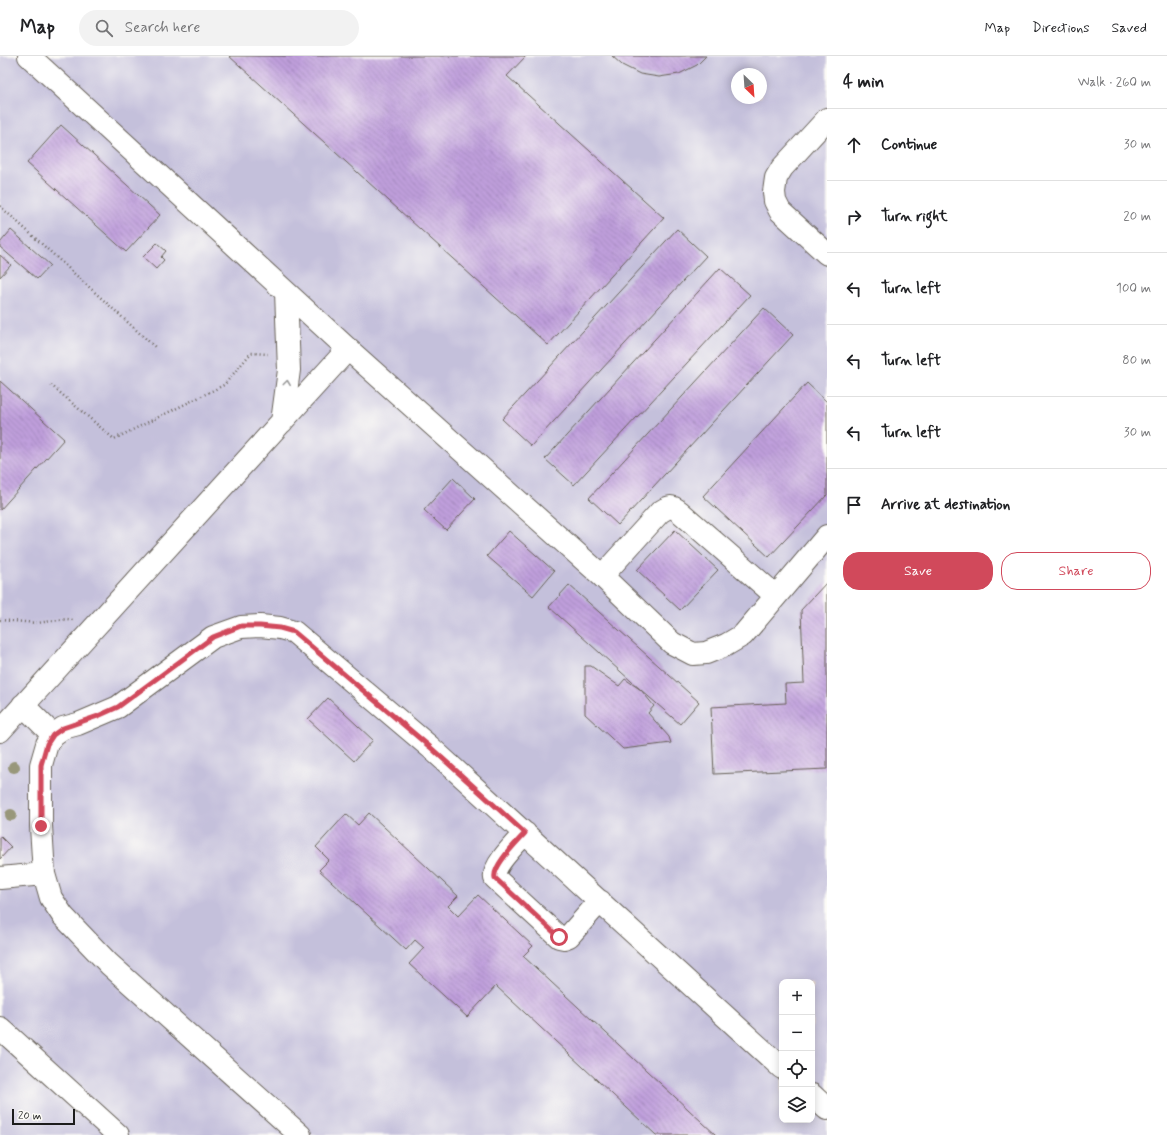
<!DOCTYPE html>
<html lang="en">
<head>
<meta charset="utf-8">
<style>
	:root { --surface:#fff; --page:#f2f2f2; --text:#202124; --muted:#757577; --line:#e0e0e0; --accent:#d1495b }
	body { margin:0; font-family:Mynerve,sans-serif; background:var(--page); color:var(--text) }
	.controls { position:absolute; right:12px; bottom:12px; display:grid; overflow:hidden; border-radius:8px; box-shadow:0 2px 10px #0003 }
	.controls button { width:36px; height:36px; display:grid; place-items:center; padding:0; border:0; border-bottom:1px solid var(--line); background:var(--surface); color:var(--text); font:20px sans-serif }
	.compass { position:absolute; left:731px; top:12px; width:36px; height:36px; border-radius:50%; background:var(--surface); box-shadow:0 2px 10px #0003; rotate:155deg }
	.scale { position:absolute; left:12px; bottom:10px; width:63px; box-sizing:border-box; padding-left:4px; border:2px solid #1c1c1c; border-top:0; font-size:11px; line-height:14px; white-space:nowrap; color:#1c1c1c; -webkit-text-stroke:3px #fdfcf7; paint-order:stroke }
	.stop { position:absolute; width:12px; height:12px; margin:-9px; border:3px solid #d1495b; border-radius:50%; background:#fff }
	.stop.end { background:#d1495b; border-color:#fff; box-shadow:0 1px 4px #0008 }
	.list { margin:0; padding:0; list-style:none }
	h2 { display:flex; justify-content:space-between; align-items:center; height:52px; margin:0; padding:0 16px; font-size:17px }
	h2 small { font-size:13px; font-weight:400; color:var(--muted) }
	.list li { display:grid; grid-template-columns:26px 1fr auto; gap:12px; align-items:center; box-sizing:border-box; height:72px; padding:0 16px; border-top:1px solid var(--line) }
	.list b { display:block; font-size:15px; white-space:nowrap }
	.list em { font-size:13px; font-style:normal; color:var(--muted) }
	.actions { display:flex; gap:8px; padding:12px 16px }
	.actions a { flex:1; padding:9px 0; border:1px solid var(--accent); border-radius:16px; text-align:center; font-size:14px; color:var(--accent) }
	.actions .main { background:var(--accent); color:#fff }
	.icon { flex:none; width:22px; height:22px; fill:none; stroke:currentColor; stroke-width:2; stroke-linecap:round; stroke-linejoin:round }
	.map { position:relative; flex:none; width:827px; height:1079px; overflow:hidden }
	header { display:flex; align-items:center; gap:24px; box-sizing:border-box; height:56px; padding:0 20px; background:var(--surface); border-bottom:1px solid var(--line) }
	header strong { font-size:19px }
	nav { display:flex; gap:22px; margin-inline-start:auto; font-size:14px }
	.search { width:280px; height:36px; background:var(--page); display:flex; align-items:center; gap:10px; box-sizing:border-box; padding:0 14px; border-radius:22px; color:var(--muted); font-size:15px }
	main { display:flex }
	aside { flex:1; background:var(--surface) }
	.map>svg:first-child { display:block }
</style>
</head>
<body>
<header>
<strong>Map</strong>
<div class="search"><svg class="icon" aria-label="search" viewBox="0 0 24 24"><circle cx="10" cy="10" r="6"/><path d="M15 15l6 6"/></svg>Search here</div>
<nav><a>Map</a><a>Directions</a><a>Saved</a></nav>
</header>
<main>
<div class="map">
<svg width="827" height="1079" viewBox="0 0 827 1079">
	<defs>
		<pattern id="building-back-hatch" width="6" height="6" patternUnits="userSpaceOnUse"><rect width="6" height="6" fill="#bf9fdc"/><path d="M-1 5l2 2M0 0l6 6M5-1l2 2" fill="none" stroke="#9a81b2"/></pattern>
	</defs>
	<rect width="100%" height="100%" fill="#fdfcf7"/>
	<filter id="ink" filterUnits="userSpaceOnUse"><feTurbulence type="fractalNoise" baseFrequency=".025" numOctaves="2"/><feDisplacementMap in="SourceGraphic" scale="8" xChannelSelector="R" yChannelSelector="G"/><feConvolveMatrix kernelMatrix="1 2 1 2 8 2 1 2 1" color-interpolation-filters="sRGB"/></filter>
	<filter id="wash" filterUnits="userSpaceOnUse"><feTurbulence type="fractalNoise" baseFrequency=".012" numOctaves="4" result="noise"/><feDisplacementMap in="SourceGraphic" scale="16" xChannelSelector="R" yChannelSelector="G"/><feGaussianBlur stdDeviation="0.9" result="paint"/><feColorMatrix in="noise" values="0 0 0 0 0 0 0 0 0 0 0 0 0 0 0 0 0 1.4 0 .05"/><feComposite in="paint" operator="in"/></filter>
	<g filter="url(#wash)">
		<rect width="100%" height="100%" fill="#f3e2c7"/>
		<path fill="#c4c0db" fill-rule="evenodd" d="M0,0H827V1079H0ZM737,18H761V42H737ZM782,926H812V1064H782Z"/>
		<g id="blocks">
			<path fill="url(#building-back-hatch)" d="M229,0H526L507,20L664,162L548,289Z
				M612,0H706L697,9L679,18L659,21L640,18L622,9Z
				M61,69L160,159L126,196L27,107Z
				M677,173L706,200L531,390L502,363Z
				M11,174L50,209L37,223L0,191V187Z
				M157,187L166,195L161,201L164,204L156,213L143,201Z
				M0,199L11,209L0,221Z
				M720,212L750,239L574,429L545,403Z
				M764,252L793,279L618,469L589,442Z
				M0,325L64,383L0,454Z
				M807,327L827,346V439L769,501L703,440Z
				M453,422L475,443L446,474L424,454Z
				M675,474L718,514L680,554L637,514Z
				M509,475L554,515L533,540L487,500Z
				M827,526V713L714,718L711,651L786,647L785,628L804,627L801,554Z
				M569,529L699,646L680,668L641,634L549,551Z
				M585,610H591L619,630L625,623L641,634L654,650L648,657L669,681L671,687L623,693L585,658Z
				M328,642L373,684L354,705L308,663Z
				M369,757L458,840L448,850L458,860L478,839L533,890L523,900L716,1079H656L496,930L467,961L409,908L424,892L415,884L406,894L319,814L329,804L316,791L346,758L358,769Z
				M0,780L11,791L0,803Z"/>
		</g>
	</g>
	<g filter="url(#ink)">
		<use href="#blocks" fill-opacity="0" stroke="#676158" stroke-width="1"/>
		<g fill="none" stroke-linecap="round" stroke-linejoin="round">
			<defs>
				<path id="minor" d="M29,0L348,293L602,520L672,587L693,598L706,597L726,589L743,579L827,480
					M827,63L782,112L776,122L774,136L775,145L780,155L827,198
					M282,366L289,314L286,236
					M602,520L660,456C670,450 671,449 680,456L776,540
					M23,649L53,679
					M0,675L348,293
					M525,777C517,786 492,810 495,822L559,881L564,882L569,880L600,845
					M0,822L44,818
					M0,972L118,1079
					M812,1039L827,1053
					M300,1079L109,908L63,860L51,842L44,818L41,770V709L47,688L53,679L63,672L78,668L118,651L213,581L241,571L260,570L280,572L294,576L430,691L782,1012"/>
			</defs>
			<use href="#minor" stroke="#676158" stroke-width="24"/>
			<path stroke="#676158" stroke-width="2.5" stroke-dasharray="1 3" stroke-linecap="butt" d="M0,150L156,292
				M51,329L114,383L224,329L251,297L268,298
				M0,564L37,567L67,563L73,564"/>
			<use href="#minor" stroke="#fff" stroke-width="22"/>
		</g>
		<g fill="#98977a">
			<circle cx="14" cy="711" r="6"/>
			<circle cx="11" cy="759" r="6"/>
		</g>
		<defs><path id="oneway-chevron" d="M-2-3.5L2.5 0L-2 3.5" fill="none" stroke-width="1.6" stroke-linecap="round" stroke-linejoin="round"/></defs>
		<use stroke="#999" href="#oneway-chevron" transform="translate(287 327) rotate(-83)"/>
	</g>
	<g fill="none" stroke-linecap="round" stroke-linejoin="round" filter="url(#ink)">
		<path stroke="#d1495b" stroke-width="5" d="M41,770V709L47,688L53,679L63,672L98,660L118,651L213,581L241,570H260L280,572L294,576L430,691L525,777C517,786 492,810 495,822L559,881"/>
	</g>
</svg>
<div class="controls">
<button>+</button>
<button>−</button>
<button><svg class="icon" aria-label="locate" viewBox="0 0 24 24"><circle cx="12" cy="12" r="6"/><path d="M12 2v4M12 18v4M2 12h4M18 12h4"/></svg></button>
<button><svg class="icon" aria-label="layers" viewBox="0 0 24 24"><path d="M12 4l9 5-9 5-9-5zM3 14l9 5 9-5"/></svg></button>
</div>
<svg class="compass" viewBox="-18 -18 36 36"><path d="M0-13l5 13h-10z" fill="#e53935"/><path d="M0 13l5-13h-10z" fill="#757577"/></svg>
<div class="scale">20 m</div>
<div class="stop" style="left:559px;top:881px"></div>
<div class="stop end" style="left:41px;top:770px"></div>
</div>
<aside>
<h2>4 min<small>Walk · 260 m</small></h2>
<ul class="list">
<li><svg class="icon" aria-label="ahead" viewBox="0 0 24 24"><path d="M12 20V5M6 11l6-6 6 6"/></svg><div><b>Continue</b></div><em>30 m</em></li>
<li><svg class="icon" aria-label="right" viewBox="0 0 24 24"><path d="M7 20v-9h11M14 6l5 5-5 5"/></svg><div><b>Turn right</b></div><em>20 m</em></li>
<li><svg class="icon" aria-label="left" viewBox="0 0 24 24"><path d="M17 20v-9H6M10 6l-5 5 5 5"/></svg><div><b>Turn left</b></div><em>100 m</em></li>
<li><svg class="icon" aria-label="left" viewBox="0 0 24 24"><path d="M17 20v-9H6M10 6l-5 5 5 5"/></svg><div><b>Turn left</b></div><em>80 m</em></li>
<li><svg class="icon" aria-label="left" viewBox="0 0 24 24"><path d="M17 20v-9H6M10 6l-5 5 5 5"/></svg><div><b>Turn left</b></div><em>30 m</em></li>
<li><svg class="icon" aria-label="arrive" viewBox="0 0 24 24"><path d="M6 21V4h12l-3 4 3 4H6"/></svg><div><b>Arrive at destination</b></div></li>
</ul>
<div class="actions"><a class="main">Save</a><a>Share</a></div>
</aside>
</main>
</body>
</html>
